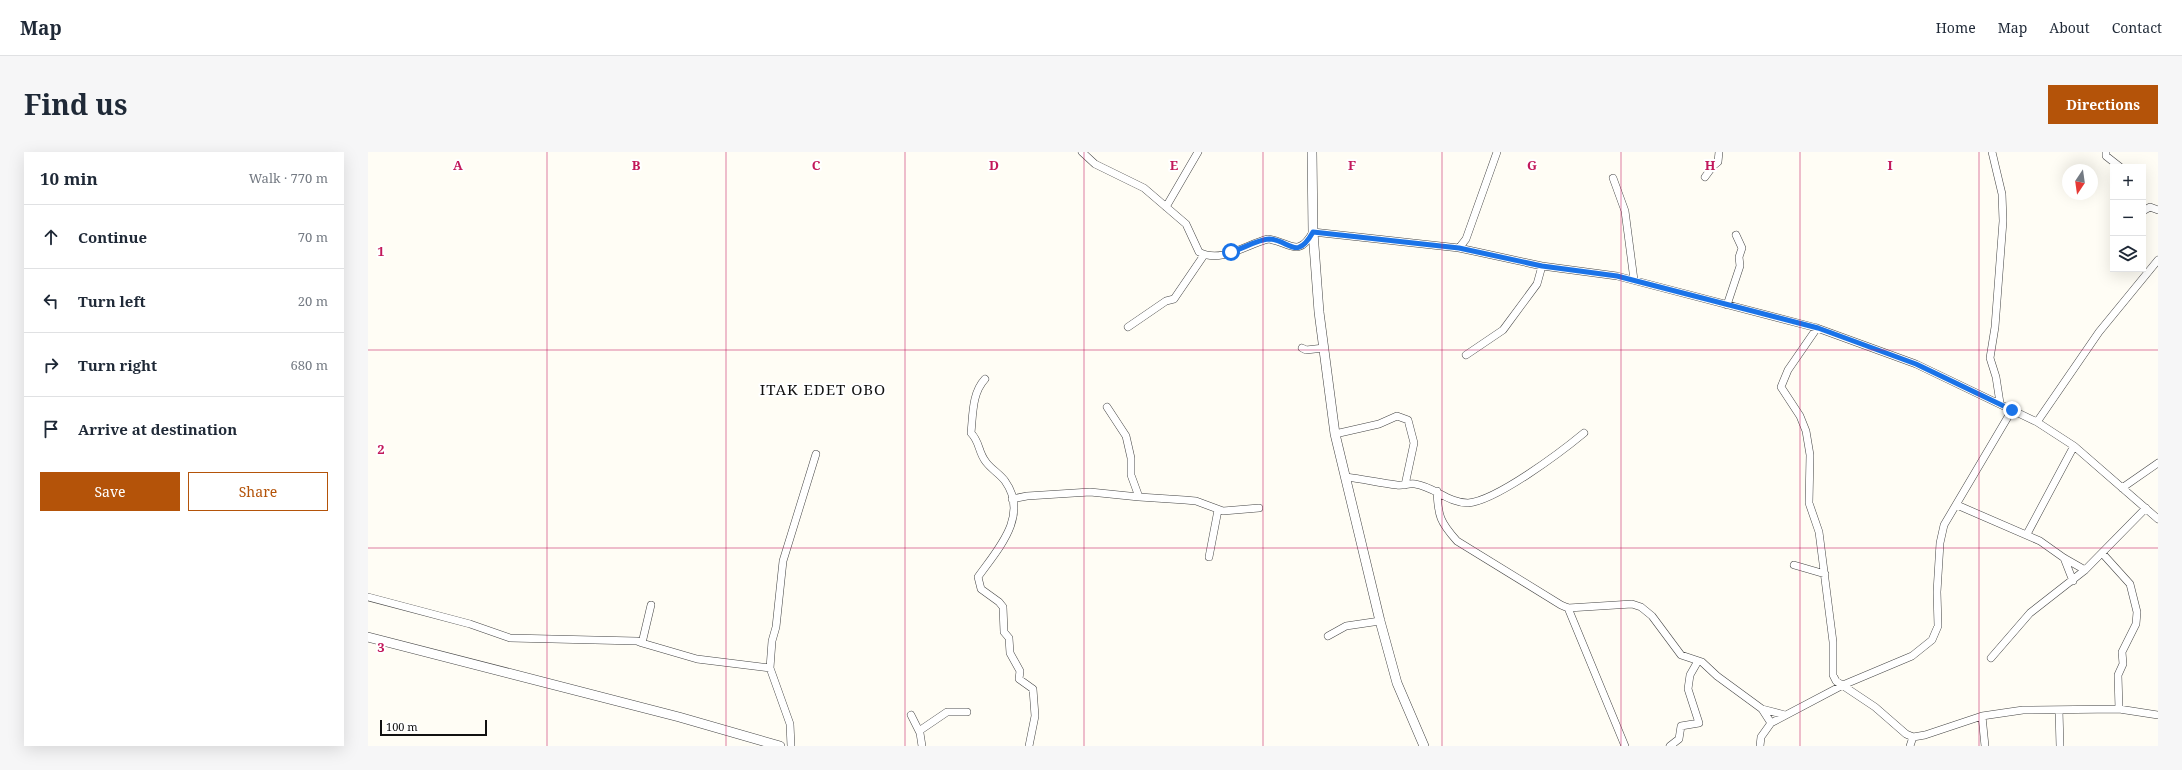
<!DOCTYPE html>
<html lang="en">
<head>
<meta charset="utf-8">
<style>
	:root { --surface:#fff; --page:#f6f6f7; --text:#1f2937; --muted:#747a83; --line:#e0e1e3; --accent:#b45309 }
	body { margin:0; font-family:"Noto Serif",serif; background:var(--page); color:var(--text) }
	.controls { position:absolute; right:12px; top:12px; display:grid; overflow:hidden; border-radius:0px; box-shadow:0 4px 16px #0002 }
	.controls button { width:36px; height:36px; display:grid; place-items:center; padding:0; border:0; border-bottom:1px solid var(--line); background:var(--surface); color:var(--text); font:20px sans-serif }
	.compass { position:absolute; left:1694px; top:12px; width:36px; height:36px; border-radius:50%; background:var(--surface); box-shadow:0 4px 16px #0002; rotate:193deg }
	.scale { position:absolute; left:12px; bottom:10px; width:107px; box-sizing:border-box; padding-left:4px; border:2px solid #111; border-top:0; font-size:11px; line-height:14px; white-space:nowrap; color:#111; -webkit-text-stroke:3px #fff; paint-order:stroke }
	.stop { position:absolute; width:12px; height:12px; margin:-9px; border:3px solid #1a73e8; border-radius:50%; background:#fff }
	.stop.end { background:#1a73e8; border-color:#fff; box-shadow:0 1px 4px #0008 }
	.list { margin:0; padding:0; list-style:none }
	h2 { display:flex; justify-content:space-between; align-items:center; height:52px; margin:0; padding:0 16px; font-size:17px }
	h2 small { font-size:13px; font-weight:400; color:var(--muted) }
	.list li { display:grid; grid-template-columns:26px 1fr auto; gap:12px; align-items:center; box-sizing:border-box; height:64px; padding:0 16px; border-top:1px solid var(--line) }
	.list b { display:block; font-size:15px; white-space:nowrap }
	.list em { font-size:13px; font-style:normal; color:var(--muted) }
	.actions { display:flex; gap:8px; padding:12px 16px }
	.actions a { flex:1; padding:9px 0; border:1px solid var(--accent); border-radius:0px; text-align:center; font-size:14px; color:var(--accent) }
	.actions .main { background:var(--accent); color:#fff }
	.icon { flex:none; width:22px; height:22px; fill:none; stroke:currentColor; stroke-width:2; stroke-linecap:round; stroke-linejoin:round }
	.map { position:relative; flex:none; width:1790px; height:594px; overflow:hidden; border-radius:0px }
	header { display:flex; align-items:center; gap:24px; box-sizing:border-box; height:56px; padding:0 20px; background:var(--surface); border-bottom:1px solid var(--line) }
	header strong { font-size:19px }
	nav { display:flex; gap:22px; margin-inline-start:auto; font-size:14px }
	.intro { display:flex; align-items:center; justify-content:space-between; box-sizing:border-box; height:96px; padding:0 24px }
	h1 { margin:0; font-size:28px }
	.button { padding:10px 18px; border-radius:0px; background:var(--accent); color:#fff; font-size:14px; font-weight:700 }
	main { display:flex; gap:24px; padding:0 24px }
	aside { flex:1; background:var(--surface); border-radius:0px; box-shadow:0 4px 16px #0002 }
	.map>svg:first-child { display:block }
</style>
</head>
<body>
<header>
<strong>Map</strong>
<nav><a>Home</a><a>Map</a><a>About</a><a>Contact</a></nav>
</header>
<div class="intro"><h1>Find us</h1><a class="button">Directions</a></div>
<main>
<aside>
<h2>10 min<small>Walk · 770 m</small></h2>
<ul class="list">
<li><svg class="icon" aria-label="ahead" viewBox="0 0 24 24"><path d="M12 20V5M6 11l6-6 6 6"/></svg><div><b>Continue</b></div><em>70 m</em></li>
<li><svg class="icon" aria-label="left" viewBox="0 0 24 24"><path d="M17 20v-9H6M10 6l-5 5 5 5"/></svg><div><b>Turn left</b></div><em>20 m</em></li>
<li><svg class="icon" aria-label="right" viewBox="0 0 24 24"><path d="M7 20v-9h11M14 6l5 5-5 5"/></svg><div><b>Turn right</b></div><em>680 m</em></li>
<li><svg class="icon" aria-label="arrive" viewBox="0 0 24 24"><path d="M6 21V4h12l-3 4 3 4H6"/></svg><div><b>Arrive at destination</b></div></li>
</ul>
<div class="actions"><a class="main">Save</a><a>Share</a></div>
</aside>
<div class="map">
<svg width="1790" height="594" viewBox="0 0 1790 594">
	<rect width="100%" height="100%" fill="#fffdf5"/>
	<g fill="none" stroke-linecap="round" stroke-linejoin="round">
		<defs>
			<path id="minor" d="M714,0L727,12L776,36L818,72L831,100C853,112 879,92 900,87C922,90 930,107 945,80L1091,96L1174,114L1249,124L1449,176L1548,212L1669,270L1706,294L1790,367
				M1624,0L1634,42L1635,69L1627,175L1622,206L1628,225L1632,251
				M1738,0V4L1752,15
				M1337,25L1345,14L1350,10L1351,0
				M1245,26L1257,59L1266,128
				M798,55L830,0
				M1775,59L1782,55L1790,58
				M1091,96L1098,87L1129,0
				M1359,153L1372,114L1371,105L1374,96L1368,83
				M760,175L798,149L806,147L836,103
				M1449,176L1420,218L1413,235L1432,264L1438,279L1442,303L1441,351L1451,380L1465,490V523L1468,529L1507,555L1538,582L1545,585L1557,583L1614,564L1655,558L1751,557L1790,563
				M934,196L938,198L956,196
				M1098,203L1135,178L1169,132L1174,114
				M617,227C604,241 605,262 603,281C612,290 610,300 618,310C623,317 632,322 637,329C662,364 629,398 610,425L613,437L631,450L635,455L636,480L641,486L642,501L652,519L651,527L665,537L667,564L661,594
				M739,255L758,284L763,306V323L771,345
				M1669,270L1731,180L1790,108
				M967,282L1011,272L1029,264L1040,268L1046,291L1037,333
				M978,325C995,327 1012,331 1029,333C1035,334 1041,331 1047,332C1067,335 1080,351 1100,351C1128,349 1193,300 1216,281
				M1754,336L1790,311
				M1069,339C1070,364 1072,370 1089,389L1193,453L1200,456L1264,452L1273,455L1284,464L1313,503L1334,510L1349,524L1394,557L1403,571
				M644,347L659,344L722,340L771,345L817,348L828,349L855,359L891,356
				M1589,353L1672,389L1696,406L1717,418
				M1659,382L1706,294
				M1734,401L1762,432L1769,460L1768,472L1754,500L1755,512L1750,523L1751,557
				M841,405L850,358
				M1696,406L1705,429
				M1426,413L1457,422
				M0,445L102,472L142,486L269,489L274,491
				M283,453L274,491L329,507L402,516
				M1200,456L1257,594
				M960,484L978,474L1012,469
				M1623,506L1662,461L1717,418L1778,356
				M1394,557L1417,563
				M1691,558L1692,594
				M543,563L552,581L554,594
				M1614,564L1617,594
				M551,579L579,560H599
				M423,594L422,572L402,516L404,489L408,475L415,409L448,302
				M1302,594L1311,587L1313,574L1331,571L1320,537L1322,523L1330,509
				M1392,594L1393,585L1403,571L1475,533L1544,504L1564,488L1570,474L1569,440L1572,391L1576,373L1644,258
				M1542,594L1545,585"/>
			<path id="tertiary" d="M944,0L945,80L951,160L967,282L1012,469L1029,531L1056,594
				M0,485L311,565L412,594"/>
		</defs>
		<use href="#minor" stroke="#444" stroke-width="8"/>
		<use href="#tertiary" stroke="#444" stroke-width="10"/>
		<use href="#minor" stroke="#fff" stroke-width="7"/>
		<use href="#tertiary" stroke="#fff" stroke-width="9"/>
	</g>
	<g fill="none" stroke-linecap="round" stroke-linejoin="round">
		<path stroke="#1a73e8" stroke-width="5" d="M863,100C874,97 891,87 901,87C922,88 928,110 945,80L1091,96L1174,114L1249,124L1450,176L1548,212L1644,258"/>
	</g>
	<path fill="none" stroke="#c2185b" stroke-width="1" stroke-opacity="0.55" d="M179,0V594M358,0V594M537,0V594M716,0V594M895,0V594M1074,0V594M1253,0V594M1432,0V594M1611,0V594M0,198H1790M0,396H1790"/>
	<g text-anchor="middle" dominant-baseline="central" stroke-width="4" stroke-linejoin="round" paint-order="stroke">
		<g font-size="15" letter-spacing="1" fill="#111" stroke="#fff">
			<text x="455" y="237">ITAK EDET OBO</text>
		</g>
	</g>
	<g font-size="13" text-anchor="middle" font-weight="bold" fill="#c2185b" stroke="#fff" stroke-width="4" stroke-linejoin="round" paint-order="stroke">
		<text x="90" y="18">A</text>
		<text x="268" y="18">B</text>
		<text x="448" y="18">C</text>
		<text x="626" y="18">D</text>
		<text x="806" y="18">E</text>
		<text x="984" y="18">F</text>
		<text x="1164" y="18">G</text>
		<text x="1342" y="18">H</text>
		<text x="1522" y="18">I</text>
		<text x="13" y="104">1</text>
		<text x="13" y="302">2</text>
		<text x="13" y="500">3</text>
	</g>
</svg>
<div class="controls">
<button>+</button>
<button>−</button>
<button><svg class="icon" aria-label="layers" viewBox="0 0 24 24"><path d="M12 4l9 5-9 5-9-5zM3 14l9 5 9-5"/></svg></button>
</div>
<svg class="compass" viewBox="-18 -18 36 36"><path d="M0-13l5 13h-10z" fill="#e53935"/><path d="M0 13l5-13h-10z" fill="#747a83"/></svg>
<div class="scale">100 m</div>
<div class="stop" style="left:863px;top:100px"></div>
<div class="stop end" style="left:1644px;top:258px"></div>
</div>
</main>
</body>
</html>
